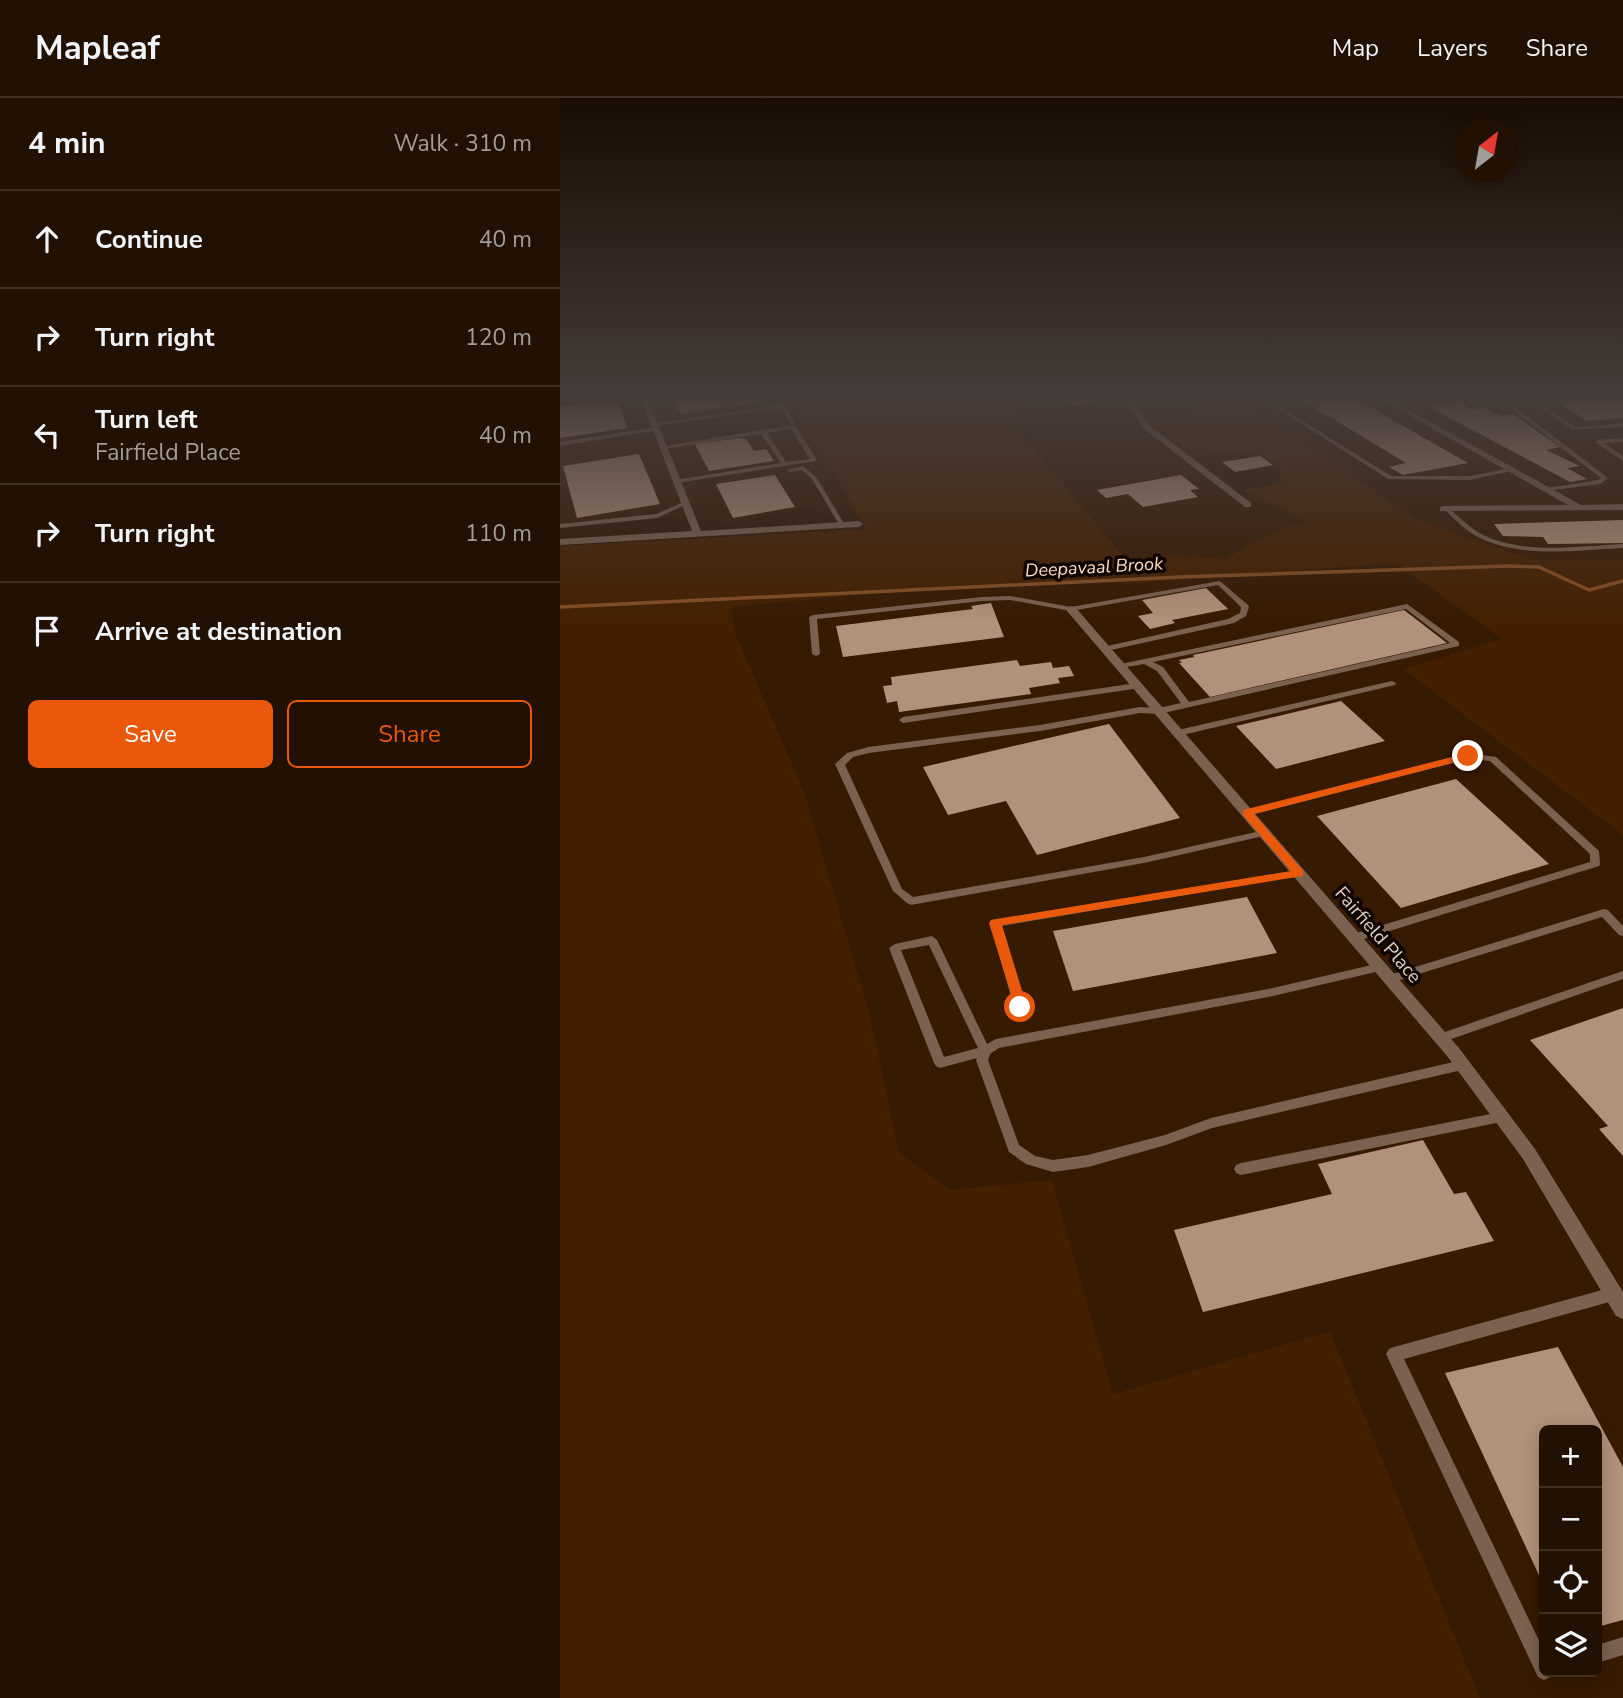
<!DOCTYPE html>
<html lang="en">
<head>
<meta charset="utf-8">
<style>
	:root { --surface:#221002; --page:#2a190c; --text:#f1f3f6; --muted:#a29d99; --line:#3f3024; --accent:#ea580c }
	body { margin:0; font-family:"Nunito Sans",sans-serif; background:var(--page); color:var(--text) }
	.controls { position:absolute; right:21px; bottom:21px; display:grid; overflow:hidden; border-radius:10px; box-shadow:0 4px 18px #0003 }
	.controls button { width:63px; height:63px; display:grid; place-items:center; padding:0; border:0; border-bottom:2px solid var(--line); background:var(--surface); color:var(--text); font:35px sans-serif }
	.compass { position:absolute; left:895px; top:21px; width:63px; height:63px; border-radius:50%; background:var(--surface); box-shadow:0 4px 18px #0003; rotate:31deg }
	.stop { position:absolute; width:21px; height:21px; margin:-16px; border:5px solid #ea580c; border-radius:50%; background:#fff }
	.stop.end { background:#ea580c; border-color:#fff; box-shadow:0 2px 7px #0008 }
	.list { margin:0; padding:0; list-style:none }
	h2 { display:flex; justify-content:space-between; align-items:center; height:91px; margin:0; padding:0 28px; font-size:30px }
	h2 small { font-size:23px; font-weight:400; color:var(--muted) }
	.list li { display:grid; grid-template-columns:46px 1fr auto; gap:21px; align-items:center; box-sizing:border-box; height:98px; padding:0 28px; border-top:2px solid var(--line) }
	.list b { display:block; font-size:26px; white-space:nowrap }
	.list p { margin:0; font-size:23px; white-space:nowrap; color:var(--muted) }
	.list em { font-size:23px; font-style:normal; color:var(--muted) }
	.actions { display:flex; gap:14px; padding:21px 28px }
	.actions a { flex:1; padding:16px 0; border:2px solid var(--accent); border-radius:10px; text-align:center; font-size:24px; color:var(--accent) }
	.actions .main { background:var(--accent); color:#fff }
	.icon { flex:none; width:38px; height:38px; fill:none; stroke:currentColor; stroke-width:2; stroke-linecap:round; stroke-linejoin:round }
	.map { position:relative; flex:none; width:1063px; height:1600px; overflow:hidden }
	header { display:flex; align-items:center; gap:42px; box-sizing:border-box; height:98px; padding:0 35px; background:var(--surface); border-bottom:2px solid var(--line) }
	header strong { font-size:33px }
	nav { display:flex; gap:38px; margin-inline-start:auto; font-size:24px }
	main { display:flex }
	aside { flex:1; background:var(--surface) }
	.map>svg:first-child { display:block }
</style>
</head>
<body>
<header>
<strong>Mapleaf</strong>
<nav><a>Map</a><a>Layers</a><a>Share</a></nav>
</header>
<main>
<aside>
<h2>4 min<small>Walk · 310 m</small></h2>
<ul class="list">
<li><svg class="icon" aria-label="ahead" viewBox="0 0 24 24"><path d="M12 20V5M6 11l6-6 6 6"/></svg><div><b>Continue</b></div><em>40 m</em></li>
<li><svg class="icon" aria-label="right" viewBox="0 0 24 24"><path d="M7 20v-9h11M14 6l5 5-5 5"/></svg><div><b>Turn right</b></div><em>120 m</em></li>
<li><svg class="icon" aria-label="left" viewBox="0 0 24 24"><path d="M17 20v-9H6M10 6l-5 5 5 5"/></svg><div><b>Turn left</b><p>Fairfield Place</p></div><em>40 m</em></li>
<li><svg class="icon" aria-label="right" viewBox="0 0 24 24"><path d="M7 20v-9h11M14 6l5 5-5 5"/></svg><div><b>Turn right</b></div><em>110 m</em></li>
<li><svg class="icon" aria-label="arrive" viewBox="0 0 24 24"><path d="M6 21V4h12l-3 4 3 4H6"/></svg><div><b>Arrive at destination</b></div></li>
</ul>
<div class="actions"><a class="main">Save</a><a>Share</a></div>
</aside>
<div class="map">
<svg width="1063" height="1600" viewBox="0 0 1063 1600">
	<rect width="100%" height="100%" fill="#2e1603"/>
	<path fill="#371a02" fill-rule="evenodd" d="M0,301H230L295,412L261,417L255,408L175,424L109,420L0,430Z
		M466,301H1063V627L943,541L843,571L1063,737V1600H920L770,1233L472,1319L390,1092L339,1054L311,921L175,535L171,509L348,493L442,490L576,472L518,404L458,326ZM586,318L801,384L855,421L972,462L836,465L682,392ZM984,1332H1037V1574H984Z"/>
	<path fill="#452000" d="M230,301H467L455,319L462,337L576,473L608,457L665,461L698,442L731,427L751,425L682,392L722,385L719,367C692,348 669,354 638,359L585,318L672,304L694,308L855,421L974,462L1063,461V737L843,571L942,541L836,465L564,486L559,483L348,493L171,509L175,535L244,694L311,921L339,1054L390,1092L492,1082L553,1296L770,1233L920,1600H0V448L306,431Z"/>
	<g fill="none" stroke-linecap="round" stroke-linejoin="round">
		<path stroke="#854e22" stroke-width="3.5" d="M0,509L619,479L948,468L979,469L1029,492L1063,483"/>
	</g>
	<path fill="#b1917b" d="M112,301H202L204,304L121,316Z
		M505,301H533L538,305L514,308Z
		M740,301H796L908,365L843,377L829,369L846,365Z
		M993,301H1055L1063,305V320L1027,323Z
		M56,302L68,330L0,340V309Z
		M897,303L913,312L923,310L941,318L953,316L1000,349L986,352L1020,368L1007,370L1027,381L1010,384L867,308Z
		M180,340L186,341L194,353L206,351L214,363L149,373L135,346Z
		M79,356L100,406L17,420L3,368Z
		M700,358L713,367L675,374L662,364Z
		M215,377L235,409L173,420L156,386Z
		M621,377L639,391L630,392L638,399L583,409L568,396L546,400L537,392Z
		M1063,422V445L988,446L983,439L943,438L934,426Z
		M646,490L668,511L612,522L615,525L590,531L578,518L593,515L582,502Z
		M431,505L444,539L283,559L276,528L413,511L411,508Z
		M844,512L887,545L650,599L619,565H622L619,562L634,559L633,557Z
		M457,562L460,568L491,564L493,570L509,568L514,578L498,580L500,585L469,590L471,596L339,614L337,603L327,605L323,588L332,587L331,579Z
		M781,603L825,643L716,671L676,628Z
		M549,626L620,720L477,757L446,703L388,717L363,669Z
		M896,681L989,766L841,810L757,718Z
		M687,799L717,855L513,893L493,833Z
		M1063,910V1058L1039,1031L1048,1028L970,942Z
		M863,1042L894,1096L906,1094L934,1143L643,1214L614,1132L772,1096L758,1066Z
		M998,1249L1063,1369V1522L1037,1529V1332H984V1488L885,1275Z"/>
	<g fill="none" stroke-linecap="round" stroke-linejoin="round">
		<path fill="#7b6150" fill-rule="evenodd" d="M702,301H708L831,378H910L952,370L955,372L910,382L828,381Z
			M852,301H862L833,308L830,306Z
			M929,301H936L958,311L1048,380L1040,386L986,393V391L988,390L1038,382L1041,380L954,313Z
			M967,301H973L1016,329L1063,325V329L1013,332Z
			M223,306L226,308L235,326H231L221,310L94,328L91,326Z
			M233,327L236,329L257,362L256,363L117,385L114,383L115,382L221,365L201,336L103,351L100,349ZM231,331L250,361L226,364L207,335Z
			M96,329L98,330V332L0,348V344Z
			M1063,340V344L1044,345L1063,358V363L1035,344L1038,342Z
			M243,368L256,379L285,427L284,428H280L252,381L242,372L230,374L227,372Z
			M124,404L129,405L97,420L0,430V426L96,416Z
			M885,410H889C900,420 910,430 923,437C965,457 1018,448 1063,446V450C1016,452 962,461 918,439C906,433 895,422 885,412Z
			M660,483L688,507L689,509L686,518L674,525L546,553L542,551L543,549L668,521L680,515L681,509L658,487L511,513L450,502L422,503L257,521L260,556L256,558L252,556L249,519L253,517L422,499L450,498L511,509Z
			M847,506L899,544V548L599,616L580,615L480,633L309,655L293,659L285,667L342,791L353,799L584,759L705,732L708,733L710,735L708,737L584,765L351,807L347,805L333,793L275,666L287,655L308,649L480,627L580,609L599,610L621,605L597,573L584,566L561,570L557,568L561,566ZM846,511L890,545L629,604L603,569L593,564Z
			M832,583L836,585L835,587L618,638L614,635L618,632Z
			M577,585L580,586V590L343,625L339,622L343,619Z
			M908,655L936,659L1039,753L1040,766L1039,768L794,844L790,843L789,840L790,837L1030,764V756L930,663L908,661L687,718L682,715L684,713Z
			M739,772L743,773L744,775L743,777L441,828L466,909L464,912H456L454,909L430,825L431,822Z
			M1044,811L1048,812L1063,828V838L1059,837L1042,819L830,885L826,884L824,881L826,878Z
			M372,838L377,842L427,946L436,941L713,890L820,865L824,866L826,869L824,872L820,873L713,898L439,950L430,956L428,962L459,1047L475,1058L493,1062L528,1057L605,1037L651,1020L902,962L906,964L908,967L906,970L902,972L652,1030L606,1047L528,1069L493,1074L466,1066L449,1054L416,962L417,960L380,970L376,968L374,965L329,850L335,846ZM369,847L418,950L384,959L341,852Z
			M1063,873V881L880,945L876,943L874,940L876,937Z
			M941,1014L945,1015L947,1019L945,1023L941,1024L681,1077L676,1075L674,1071L676,1067L681,1065Z
			M1053,1189L1058,1191L1060,1196L1058,1201L1053,1203L844,1261L984,1553V1574H993L990,1579L984,1582L978,1579L826,1256L829,1251L834,1249Z
			M1063,1539V1557L1037,1565V1547Z"/>
		<path fill="#7b6150" fill-rule="evenodd" d="M0,301H11L0,304Z
			M81,301H88L141,433L299,423L303,426L299,429L0,447V441L132,433Z
			M566,301H572L589,327L691,405V409H685L583,330Z
			M820,301H829L1021,407L1063,406V412L880,413V409L883,408L1008,407Z
			M511,508L515,509L899,950L975,1051L1063,1194V1221L1056,1218L963,1061L887,958L507,513L506,511Z"/>
	</g>
	<linearGradient id="sky" x2="0" y2="1"><stop stop-color="#190c02"/><stop offset="0.57" stop-color="#463c39"/><stop offset="1" stop-color="#463c39" stop-opacity="0"/></linearGradient>
	<rect width="1063" height="525" fill="url(#sky)"/>
	<path fill="#ea580c" d="M908,655L913,658L912,660L694,716L743,773V778L442,827L467,909L460,914L456,912L429,825L431,822L731,773L683,717V712Z"/>
	<g text-anchor="middle" dominant-baseline="central" stroke-width="7" stroke-linejoin="round" paint-order="stroke">
		<g font-size="18" font-style="italic" fill="#ffdcc5" stroke="#0e0501">
			<text transform="translate(534 469) rotate(-3)">Deepavaal Brook</text>
		</g>
		<g font-size="19" fill="#dfcec2" stroke="#0e0501">
			<text transform="translate(818 837) rotate(49)">Fairfield Place</text>
		</g>
	</g>
</svg>
<div class="controls">
<button>+</button>
<button>−</button>
<button><svg class="icon" aria-label="locate" viewBox="0 0 24 24"><circle cx="12" cy="12" r="6"/><path d="M12 2v4M12 18v4M2 12h4M18 12h4"/></svg></button>
<button><svg class="icon" aria-label="layers" viewBox="0 0 24 24"><path d="M12 4l9 5-9 5-9-5zM3 14l9 5 9-5"/></svg></button>
</div>
<svg class="compass" viewBox="-18 -18 36 36"><path d="M0-13l5 13h-10z" fill="#e53935"/><path d="M0 13l5-13h-10z" fill="#a29d99"/></svg>
<div class="stop" style="left:460px;top:909px"></div>
<div class="stop end" style="left:908px;top:658px"></div>
</div>
</main>
</body>
</html>
